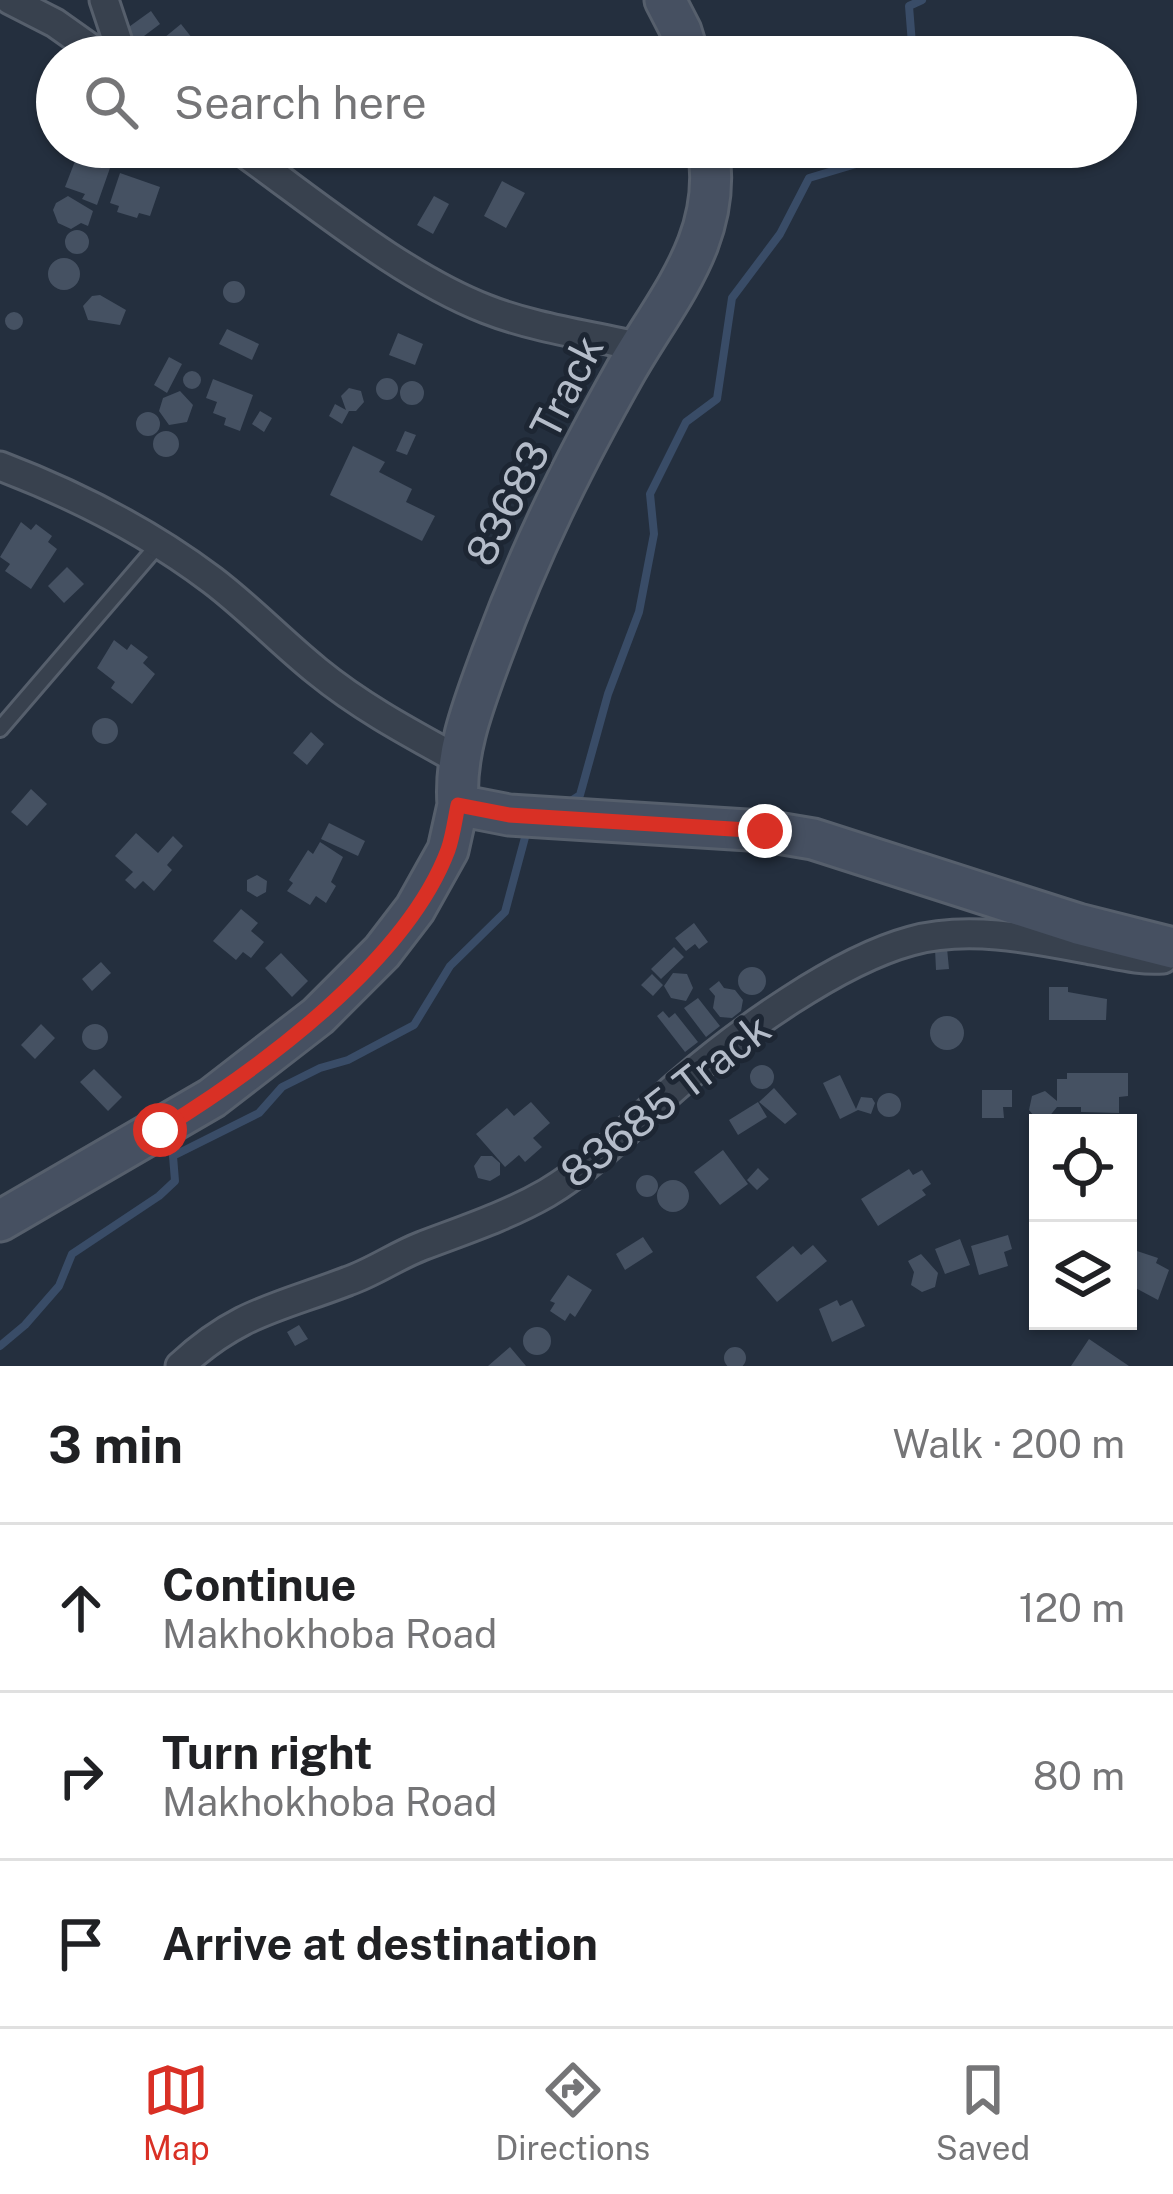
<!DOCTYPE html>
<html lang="en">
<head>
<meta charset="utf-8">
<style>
	:root { --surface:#fff; --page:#f2f2f2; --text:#202124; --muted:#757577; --line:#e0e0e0; --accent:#d93025 }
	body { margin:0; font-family:"Public Sans",sans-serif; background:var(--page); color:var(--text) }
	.controls { position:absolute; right:36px; bottom:36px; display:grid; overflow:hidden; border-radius:0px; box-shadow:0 3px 9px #0004 }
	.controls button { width:108px; height:108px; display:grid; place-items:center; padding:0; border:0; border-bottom:3px solid var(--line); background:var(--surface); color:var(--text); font:60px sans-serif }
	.stop { position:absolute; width:36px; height:36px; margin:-27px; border:9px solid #d93025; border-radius:50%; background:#fff }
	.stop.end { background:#d93025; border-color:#fff; box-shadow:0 3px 12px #0008 }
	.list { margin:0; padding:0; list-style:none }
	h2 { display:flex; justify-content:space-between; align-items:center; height:156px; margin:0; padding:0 48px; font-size:51px }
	h2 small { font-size:39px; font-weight:400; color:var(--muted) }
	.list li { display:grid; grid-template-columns:78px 1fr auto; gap:36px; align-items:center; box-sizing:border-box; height:168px; padding:0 48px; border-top:3px solid var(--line) }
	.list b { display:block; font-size:45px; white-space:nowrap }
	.list p { margin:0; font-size:39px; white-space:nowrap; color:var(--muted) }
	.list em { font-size:39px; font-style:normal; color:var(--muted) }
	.icon { flex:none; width:66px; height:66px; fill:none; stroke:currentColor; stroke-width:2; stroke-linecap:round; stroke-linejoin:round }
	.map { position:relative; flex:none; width:1173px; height:1366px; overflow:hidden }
	.search { position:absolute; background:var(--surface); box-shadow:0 3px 9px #0004; left:36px; right:36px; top:36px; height:132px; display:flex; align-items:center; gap:30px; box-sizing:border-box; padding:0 42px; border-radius:66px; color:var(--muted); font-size:45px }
	.sheet { height:660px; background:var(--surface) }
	nav { display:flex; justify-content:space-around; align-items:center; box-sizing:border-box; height:168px; border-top:3px solid var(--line); background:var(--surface); font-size:33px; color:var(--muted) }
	nav a { display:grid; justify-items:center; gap:6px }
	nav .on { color:var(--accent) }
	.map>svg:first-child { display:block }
</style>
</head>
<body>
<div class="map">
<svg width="1173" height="1366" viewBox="0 0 1173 1366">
	<rect width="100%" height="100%" fill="#242f3e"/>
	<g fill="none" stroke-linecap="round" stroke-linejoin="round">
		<path stroke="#394c67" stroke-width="8" d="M904,57L912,44L909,6L922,0
			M569,802L580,795L608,694L639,612L654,534L650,494L686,422L717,399L732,298L780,234L809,178L856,164L864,147
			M0,1346L25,1325L59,1286L72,1254L159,1196L175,1181L173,1156L259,1113L282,1087L320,1068L348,1060L414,1025L450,966L505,912L527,830"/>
	</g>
	<path fill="#455162" d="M151,11L160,24L136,42L126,29Z
		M181,24L196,43L200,38L209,44L203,52L196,44L187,51L192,57H172L159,42Z
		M329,147H368L365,155L351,149L344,164L325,155Z
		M411,147L433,153L426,167L406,157Z
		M77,156L110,168L97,205L82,199L85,194L65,187Z
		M120,173L160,187L150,216L139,213L137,218L117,212L119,206L110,203Z
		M502,181L525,193L506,228L484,216Z
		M68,196L93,211L88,226L81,223L71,229L58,223L53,210L56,203Z
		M434,196L449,204L433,234L417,225Z
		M65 242a12 12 0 1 1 24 0a12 12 0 1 1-24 0Z
		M48 274a16 16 0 1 1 32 0a16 16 0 1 1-32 0Z
		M223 292a11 11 0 1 1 22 0a11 11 0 1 1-22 0Z
		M100,295L126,310L120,325L88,320L83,306L92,296Z
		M5 321a9 9 0 1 1 18 0a9 9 0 1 1-18 0Z
		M227,329L259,344L252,360L219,344Z
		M398,333L423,344L415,365L389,355Z
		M169,357L182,364L167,393L154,385Z
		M183 380a9 9 0 1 1 18 0a9 9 0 1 1-18 0Z
		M376 389a11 11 0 1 1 22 0a11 11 0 1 1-22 0Z
		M213,379L253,395L240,431L224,425L226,418L213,413L217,402L206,398Z
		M400 393a12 12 0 1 1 24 0a12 12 0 1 1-24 0Z
		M349,388L361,391L364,402L356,411H349L342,424L329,416L335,404L346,410L341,396Z
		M180,391L193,405L187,422L169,425L159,411L163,398Z
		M260,411L272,418L264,432L252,424Z
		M136 424a12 12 0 1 1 24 0a12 12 0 1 1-24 0Z
		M153 444a13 13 0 1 1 26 0a13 13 0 1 1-26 0Z
		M405,431L416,435L407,455L396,451Z
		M353,446L385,462L379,472L412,489L406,502L435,516L422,541L330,495Z
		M21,522L31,530L36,524L52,536L48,542L57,549L31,589L5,571L10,564L0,557Z
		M67,567L84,584L64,603L48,586Z
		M114,640L127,650L131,644L148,657L143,663L155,674L132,704L111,688L115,682L97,668Z
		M92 731a13 13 0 1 1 26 0a13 13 0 1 1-26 0Z
		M311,732L324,744L307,765L293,753Z
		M31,789L47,804L27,826L11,812Z
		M329,823L365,841L358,856L321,839Z
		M136,833L158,853L173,836L183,846L167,865L172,870L154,891L143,881L135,889L125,880L133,872L115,856Z
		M320,842L343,857L331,882L336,886L326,903L316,896L310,905L287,891L293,883L289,880L308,850L313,854Z
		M257,875L267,881L266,892L257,897L247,891V880Z
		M241,909L258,923L251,931L264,942L251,958L243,952L236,960L213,941Z
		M694,923L708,942L699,949L695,944L686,951L675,938Z
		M674,947L684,957L661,979L651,969Z
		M947,948L949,969L936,970L935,949Z
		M281,953L308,981L292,997L265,968Z
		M101,962L111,973L92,991L82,979Z
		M738 981a14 14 0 1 1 28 0a14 14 0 1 1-28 0Z
		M673,973L687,974L693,988L686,1001L671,998L664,986Z
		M652,974L663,985L653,996L641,985Z
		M719,981L724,988L735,990L743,1000L741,1011L732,1018L720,1017L713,1008L715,996L709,989Z
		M1049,987H1068V992L1107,999L1106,1020H1049Z
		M698,998L720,1026L706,1037L684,1008Z
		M663,1011L669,1018L675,1013L698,1042L685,1052L657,1016Z
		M930 1033a17 17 0 1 1 34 0a17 17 0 1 1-34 0Z
		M41,1024L55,1038L35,1059L21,1045Z
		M82 1037a13 13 0 1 1 26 0a13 13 0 1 1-26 0Z
		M750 1077a12 12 0 1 1 24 0a12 12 0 1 1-24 0Z
		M94,1069L122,1097L108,1111L80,1082Z
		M1067,1073H1128V1096L1119,1097V1113L1081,1112V1107H1057L1048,1118L1034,1116L1029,1110L1032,1096L1045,1091L1057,1101V1079H1067Z
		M840,1075L856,1109L861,1097L872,1098L875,1103L871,1114L858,1110L840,1119L823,1083Z
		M774,1088L797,1114L785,1124L759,1102Z
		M982,1090H1012V1107H1003L1004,1118H982Z
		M877 1105a12 12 0 1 1 24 0a12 12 0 1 1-24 0Z
		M531,1102L550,1123L533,1138L542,1147L525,1162L519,1155L505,1167L476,1134L507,1108L514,1116Z
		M758,1102L767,1117L738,1135L729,1120Z
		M723,1150L748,1184L720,1205L694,1172Z
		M481,1156H492L500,1163V1175L490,1181L478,1178L474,1166Z
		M758,1168L769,1179L757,1190L747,1180Z
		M909,1169L913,1175L922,1170L931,1184L922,1190L926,1195L878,1226L861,1199Z
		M636 1186a11 11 0 1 1 22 0a11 11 0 1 1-22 0Z
		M657 1196a16 16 0 1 1 32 0a16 16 0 1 1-32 0Z
		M1008,1235L1012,1249L1004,1252L1008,1266L979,1275L971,1246Z
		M643,1237L653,1252L625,1270L616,1254Z
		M960,1239L970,1265L945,1274L935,1249Z
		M813,1245L827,1261L777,1302L756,1277L793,1246L801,1255Z
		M1128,1248L1158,1258L1156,1263L1169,1270L1158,1300L1128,1284Z
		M921,1254L938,1273L935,1287L922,1292L911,1285L914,1272L908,1261Z
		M568,1275L592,1290L575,1317L570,1313L565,1321L550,1311L555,1303L550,1301Z
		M837,1300L840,1306L852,1300L865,1326L832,1342L819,1309Z
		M299,1325L308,1339L295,1346L287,1332Z
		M523 1341a14 14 0 1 1 28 0a14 14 0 1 1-28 0Z
		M1089,1339L1129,1366H1071Z
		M724 1358a11 11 0 1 1 22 0a11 11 0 1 1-22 0Z
		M510,1347L526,1366H488Z"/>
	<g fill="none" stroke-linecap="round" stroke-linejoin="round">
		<defs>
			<path id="lane" d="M0,729L159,544"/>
			<path id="street" d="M10,0L55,23L103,57
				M104,0L123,57
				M236,147C311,200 401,276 486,309C534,328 589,335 639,347
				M0,466C76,495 147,531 212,580C249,608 281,642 317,671C361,707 410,733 459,760
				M180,1366C238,1312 278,1308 348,1281C374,1272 396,1256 422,1246C464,1230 507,1216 547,1193C597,1163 636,1121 680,1083C738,1033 837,961 911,941C968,925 1034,939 1091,950C1115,954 1139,961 1163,959"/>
			<path id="secondary" d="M665,0L681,31L689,57
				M458,805C454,752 474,703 492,654C530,551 571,468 625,372C667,298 724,238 708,147
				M0,1221L212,1098L318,1016L382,952L415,909L448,850L458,805L509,815L765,831L813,839L1078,924L1173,948"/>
		</defs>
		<use href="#lane" stroke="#565f6c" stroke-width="20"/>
		<use href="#street" stroke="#565f6c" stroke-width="33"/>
		<use href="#secondary" stroke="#565f6c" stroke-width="45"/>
		<use href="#lane" stroke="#38414e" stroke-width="14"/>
		<use href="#street" stroke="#38414e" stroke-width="27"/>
		<use href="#secondary" stroke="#465061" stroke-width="39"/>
	</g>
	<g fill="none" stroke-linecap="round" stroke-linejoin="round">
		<path stroke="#d93025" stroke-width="15" d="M160,1130C259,1069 406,962 448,850C453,836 455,819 458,805L509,815L765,831"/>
	</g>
	<g text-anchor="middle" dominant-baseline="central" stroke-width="10" stroke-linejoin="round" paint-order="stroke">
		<g font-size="42" fill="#b4bcc9" stroke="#1d2633">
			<text transform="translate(534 450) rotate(-63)">83683 Track</text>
			<text transform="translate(665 1100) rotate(-38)">83685 Track</text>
		</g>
	</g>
</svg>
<div class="controls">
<button><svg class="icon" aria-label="locate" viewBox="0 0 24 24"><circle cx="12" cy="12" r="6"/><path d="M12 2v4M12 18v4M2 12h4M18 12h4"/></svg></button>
<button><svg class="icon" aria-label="layers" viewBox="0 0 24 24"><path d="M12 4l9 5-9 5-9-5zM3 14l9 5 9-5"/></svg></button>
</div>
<div class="stop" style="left:160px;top:1130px"></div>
<div class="stop end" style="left:765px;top:831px"></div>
<div class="search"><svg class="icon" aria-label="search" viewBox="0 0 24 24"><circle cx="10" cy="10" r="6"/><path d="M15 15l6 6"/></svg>Search here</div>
</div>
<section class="sheet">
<h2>3 min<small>Walk · 200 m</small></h2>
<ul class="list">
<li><svg class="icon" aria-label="ahead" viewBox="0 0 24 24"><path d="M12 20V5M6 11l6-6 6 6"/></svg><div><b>Continue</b><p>Makhokhoba Road</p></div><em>120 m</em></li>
<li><svg class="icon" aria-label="right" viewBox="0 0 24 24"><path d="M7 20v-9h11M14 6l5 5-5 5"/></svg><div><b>Turn right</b><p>Makhokhoba Road</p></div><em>80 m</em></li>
<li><svg class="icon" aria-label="arrive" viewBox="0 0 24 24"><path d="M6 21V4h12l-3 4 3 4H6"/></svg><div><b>Arrive at destination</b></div></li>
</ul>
</section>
<nav>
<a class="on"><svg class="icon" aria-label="map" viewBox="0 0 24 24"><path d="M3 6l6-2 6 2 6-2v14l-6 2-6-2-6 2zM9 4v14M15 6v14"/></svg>Map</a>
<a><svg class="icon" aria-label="directions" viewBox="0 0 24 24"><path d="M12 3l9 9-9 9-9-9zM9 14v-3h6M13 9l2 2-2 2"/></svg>Directions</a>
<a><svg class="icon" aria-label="saved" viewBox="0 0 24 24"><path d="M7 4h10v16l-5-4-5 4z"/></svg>Saved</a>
</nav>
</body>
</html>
